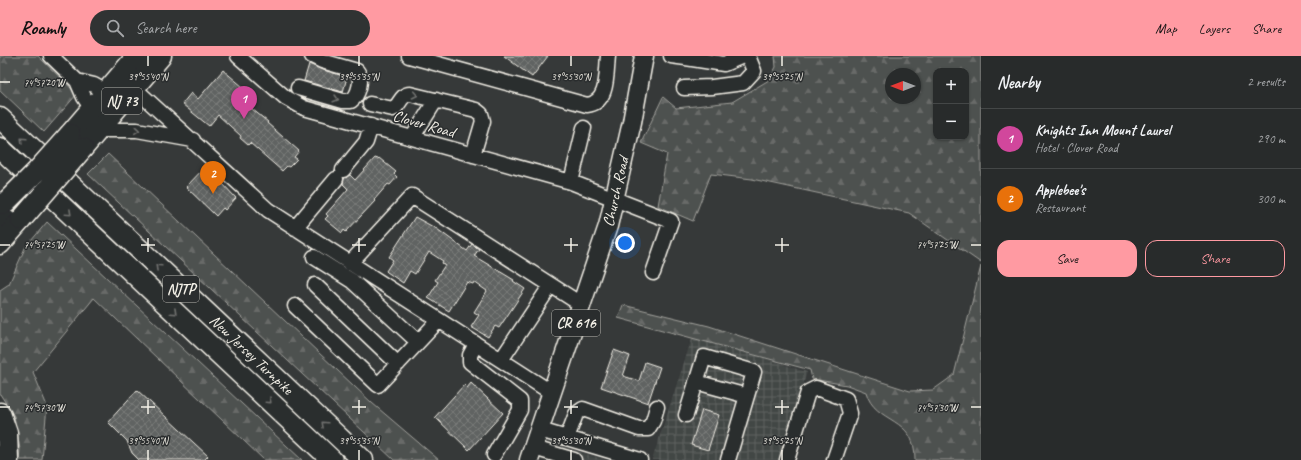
<!DOCTYPE html>
<html lang="en">
<head>
<meta charset="utf-8">
<style>
	:root { --surface:#282b2b; --page:#303333; --text:#f1f3f6; --muted:#a5a7a9; --line:#444747; --accent:#ff9aa2 }
	body { margin:0; font-family:Caveat,sans-serif; background:var(--page); color:var(--text) }
	.controls { position:absolute; right:12px; top:12px; display:grid; overflow:hidden; border-radius:8px; box-shadow:0 1px 3px #0004 }
	.controls button { width:36px; height:36px; display:grid; place-items:center; padding:0; border:0; border-bottom:1px solid var(--line); background:var(--surface); color:var(--text); font:20px sans-serif }
	.compass { position:absolute; left:885px; top:12px; width:36px; height:36px; border-radius:50%; background:var(--surface); box-shadow:0 1px 3px #0004; rotate:270deg }
	.you { position:absolute; left:625px; top:187px; width:14px; height:14px; margin:-10px; border:3px solid #fff; border-radius:50%; background:#1a73e8; box-shadow:0 0 0 6px #1a73e833 }
	.badge { display:grid; place-items:center; width:26px; height:26px; border-radius:50%; background:var(--accent); color:#fff; font-size:13px; font-weight:700 }
	.pin { position:absolute; translate:-50% -33px; filter:drop-shadow(0 1px 2px #0008) }
	.pin::after { content:''; position:absolute; top:21px; width:14px; height:12px; background:inherit; clip-path:polygon(0 0,100% 0,50% 100%) }
	.list { margin:0; padding:0; list-style:none }
	h2 { display:flex; justify-content:space-between; align-items:center; height:52px; margin:0; padding:0 16px; font-size:17px }
	h2 small { font-size:13px; font-weight:400; color:var(--muted) }
	.list li { display:grid; grid-template-columns:26px 1fr auto; gap:12px; align-items:center; box-sizing:border-box; height:60px; padding:0 16px; border-top:1px solid var(--line) }
	.list b { display:block; font-size:15px; white-space:nowrap }
	.list p { margin:0; font-size:13px; white-space:nowrap; color:var(--muted) }
	.list em { font-size:13px; font-style:normal; color:var(--muted) }
	.actions { display:flex; gap:8px; padding:12px 16px }
	.actions a { flex:1; padding:9px 0; border:1px solid var(--accent); border-radius:12px; text-align:center; font-size:14px; color:var(--accent) }
	.actions .main { background:var(--accent); color:#111 }
	.icon { flex:none; width:22px; height:22px; fill:none; stroke:currentColor; stroke-width:2; stroke-linecap:round; stroke-linejoin:round }
	.map { position:relative; flex:none; width:981px; height:404px; overflow:hidden }
	header { display:flex; align-items:center; gap:24px; box-sizing:border-box; height:56px; padding:0 20px; background:var(--accent); color:#111 }
	header strong { font-size:19px }
	nav { display:flex; gap:22px; margin-inline-start:auto; font-size:14px }
	.search { width:280px; height:36px; background:var(--page); display:flex; align-items:center; gap:10px; box-sizing:border-box; padding:0 14px; border-radius:22px; color:var(--muted); font-size:15px }
	main { display:flex }
	aside { flex:1; background:var(--surface) }
	.map>svg:first-child { display:block }
</style>
</head>
<body>
<header>
<strong>Roamly</strong>
<div class="search"><svg class="icon" aria-label="search" viewBox="0 0 24 24"><circle cx="10" cy="10" r="6"/><path d="M15 15l6 6"/></svg>Search here</div>
<nav><a>Map</a><a>Layers</a><a>Share</a></nav>
</header>
<main>
<div class="map">
<svg width="981" height="404" viewBox="0 0 981 404">
	<defs>
		<pattern id="industrial-grid" width="8" height="8" patternUnits="userSpaceOnUse"><rect width="8" height="8" fill="#434645"/><path d="M0 4h8M4 0v8" fill="none" stroke="#5f6160"/></pattern>
		<pattern id="forest-firs" width="22" height="20" patternUnits="userSpaceOnUse"><rect width="22" height="20" fill="#4e514f"/><path d="M5 1l3.5 6h-7zM16 11l3.5 6h-7z" fill="#686a68"/></pattern>
		<pattern id="building-cross-hatch" width="8" height="8" patternUnits="userSpaceOnUse"><rect width="8" height="8" fill="#616362"/><path d="M0 0l8 8M0 8l8-8" fill="none" stroke="#787a78"/></pattern>
	</defs>
	<rect width="100%" height="100%" fill="#363939"/>
	<filter id="ink" filterUnits="userSpaceOnUse"><feTurbulence type="fractalNoise" baseFrequency=".025" numOctaves="2"/><feDisplacementMap in="SourceGraphic" scale="8" xChannelSelector="R" yChannelSelector="G"/><feConvolveMatrix kernelMatrix="1 2 1 2 8 2 1 2 1" color-interpolation-filters="sRGB"/></filter>
	<g filter="url(#ink)">
		<path fill="url(#industrial-grid)" d="M693,279L807,316L779,404H652Z
			M553,388L606,404H548Z"/>
		<path fill="url(#forest-firs)" stroke="#a1a19c" fill-rule="evenodd" d="M0,0H38L77,38L44,76L0,34Z
			M775,0H981V207L909,157L752,123L711,118L693,165L658,150L667,98L641,87L663,41L676,52L732,46L769,24L776,11ZM936,15H966V81H936ZM891,18H915V42H891Z
			M108,98L372,347L439,404H394L88,118Z
			M47,166L302,404H264L94,242L33,316L47,350L42,404H19L20,393L14,360L0,338V234L9,228L25,192Z
			M981,210V404H915C916,359 875,369 866,336L847,329L812,323L810,314L618,262L623,249L709,270L910,335L933,334L954,319Z"/>
		<path fill="url(#building-cross-hatch)" stroke="#f4f1e8" d="M504,0H548L532,21Z
			M309,8L320,13L347,21L343,36L304,25Z
			M223,14L243,31L236,40L268,66L267,67L299,95L294,101L297,103L289,111L287,110L282,115L250,87L248,89L240,82L241,80L218,59L209,70L182,48L191,37L198,43Z
			M375,102L378,103L379,102L396,116L394,118L397,121L390,129L388,128L374,144L375,145L346,176L344,174L342,177L325,163L328,160L326,158L348,133L343,128L344,122L350,119L355,124Z
			M206,110L236,142L225,154L223,152L216,160L186,131Z
			M415,161L437,173L467,195L472,188L479,193L474,200L514,224L513,225L525,233L499,272L495,270L488,281L471,271L479,259L474,256L487,235L474,226L473,228L467,226L449,255L428,242L438,226L435,224L445,209L442,207L443,205L429,196L415,218L410,215L403,227L387,216L386,215L393,204L389,201Z
			M614,294L630,300L623,320L639,325L645,306L660,311L648,347L601,331Z
			M471,327L503,357L469,394L435,361L464,329L467,332Z
			M137,334L208,400L204,404H139L132,397L127,385L108,366Z
			M702,354L719,359L708,394L691,389Z"/>
		<g fill="none" stroke-linecap="round" stroke-linejoin="round">
			<defs>
				<path id="minor" d="M51,0L77,25
					M238,0L286,42L304,52L571,126L671,165L653,217
					M409,0L587,49C609,47 606,17 608,0
					M671,0L686,2V0
					M686,2L724,8L743,0
					M133,31L268,154L552,337
					M298,32L343,45H351C359,39 363,23 357,15L322,5L312,0
					M684,32L712,31L743,27L754,15L748,0
					M370,48L393,53C400,49 401,38 410,38L476,54L481,58L483,65L473,99
					M92,53L84,41L77,25L94,29L106,36
					M98,74H137L193,84
					M412,82L436,44
					M343,114L366,86L371,70
					M571,126L584,72
					M295,172L336,123
					M314,201L352,225L418,286
					M350,207L412,140L582,249
					M315,229L398,308
					M295,250L378,329L439,264
					M476,288L470,299V306L520,345V354L494,399
					M501,304L551,229
					M696,326L747,340
					M686,359L704,301L754,316L728,404
					M540,374L640,404
					M567,382L576,358L583,353L639,373H648L653,365L657,351
					M534,392L574,404
					M787,404L808,336L816,332L846,343L850,357L834,404"/>
				<g id="major">
					<path id="s1" d="M529,404L608,170L632,66L644,0"/>
				</g>
				<g id="highway">
					<path id="s2" d="M0,62L363,404"/>
					<path d="M70,78L137,0"/>
					<path d="M0,92L332,404"/>
					<path d="M83,92L161,0"/>
					<path d="M0,163L9,153"/>
					<path d="M0,188L21,164"/>
					<path d="M0,357L7,377L8,404"/>
				</g>
			</defs>
			<use href="#minor" stroke="#f4f1e8" stroke-width="17"/>
			<use href="#major" stroke="#f4f1e8" stroke-width="21"/>
			<use href="#highway" stroke="#f4f1e8" stroke-width="23"/>
			<use href="#minor" stroke="#2a2d2e" stroke-width="14"/>
			<use href="#major" stroke="#2a2d2e" stroke-width="18"/>
			<use href="#highway" stroke="#2a2d2e" stroke-width="20"/>
			<defs>
				<path id="highway-bridge" d="M4,148L37,115L70,78
					M21,164L83,92"/>
			</defs>
			<use href="#highway-bridge" stroke="#f4f1e8" stroke-width="23" stroke-linecap="butt"/>
			<use href="#highway-bridge" stroke="#2a2d2e" stroke-width="20"/>
		</g>
		<defs><path id="oneway-chevron" d="M-2-3.5L2.5 0L-2 3.5" fill="none" stroke-width="1.6" stroke-linecap="round" stroke-linejoin="round"/></defs>
		<g stroke="#71726f">
			<use href="#oneway-chevron" transform="translate(415 39) rotate(12)"/>
			<use href="#oneway-chevron" transform="translate(336 43) rotate(16)"/>
			<use href="#oneway-chevron" transform="translate(137 74) rotate(5)"/>
			<use href="#oneway-chevron" transform="translate(23 84) rotate(-137)"/>
			<use href="#oneway-chevron" transform="translate(69 157) rotate(43)"/>
			<use href="#oneway-chevron" transform="translate(158 211) rotate(-137)"/>
			<use href="#oneway-chevron" transform="translate(174 256) rotate(43)"/>
			<use href="#oneway-chevron" transform="translate(269 345) rotate(43)"/>
			<use href="#oneway-chevron" transform="translate(324 368) rotate(-137)"/>
		</g>
	</g>
	<path fill="none" stroke="#f4f1e8" stroke-width="1.5" d="M148,0V10M359,0V10M571,0V10M782,0V10M0,26H10M148,182V196M359,182V196M571,182V196M782,182V196M0,189H10M141,189H155M352,189H366M564,189H578M775,189H789M971,189H981M148,344V358M359,344V358M571,344V358M782,344V358M0,351H10M141,351H155M352,351H366M564,351H578M775,351H789M971,351H981M148,394V404M359,394V404M571,394V404M782,394V404"/>
	<g text-anchor="middle" dominant-baseline="central" stroke-width="3" stroke-linejoin="round" paint-order="stroke">
		<g fill="#2a2d2e" stroke="#b7b6b0" stroke-width="1">
			<rect x="102" y="32" width="40" height="26" rx="3"/>
			<rect x="163" y="220" width="36" height="26" rx="3"/>
			<rect x="552" y="254" width="48" height="26" rx="3"/>
		</g>
		<g font-size="15" font-weight="bold" fill="#f4f1e8">
			<text x="122" y="45">NJ 73</text>
			<text x="181" y="233">NJTP</text>
			<text x="576" y="267">CR 616</text>
		</g>
		<g font-size="16" fill="#f4f1e8" stroke="#2a2d2e">
			<text transform="translate(424 68) rotate(16)">Clover Road</text>
			<text stroke="none"><textPath href="#s1" startOffset="282">Church Road</textPath></text>
			<text stroke="none"><textPath href="#s2" startOffset="345">New Jersey Turnpike</textPath></text>
		</g>
	</g>
	<g font-size="10" text-anchor="middle" fill="#f4f1e8" stroke="#2a2d2e" stroke-width="3" stroke-linejoin="round" paint-order="stroke">
		<text x="148" y="24">39°55'40"N</text>
		<text x="359" y="24">39°55'35"N</text>
		<text x="571" y="24">39°55'30"N</text>
		<text x="782" y="24">39°55'25"N</text>
		<text x="44" y="30">74°57'20"W</text>
		<text x="937" y="192">74°57'25"W</text>
		<text x="44" y="192">74°57'25"W</text>
		<text x="937" y="355">74°57'30"W</text>
		<text x="44" y="355">74°57'30"W</text>
		<text x="148" y="388">39°55'40"N</text>
		<text x="359" y="388">39°55'35"N</text>
		<text x="571" y="388">39°55'30"N</text>
		<text x="782" y="388">39°55'25"N</text>
	</g>
</svg>
<div class="controls">
<button>+</button>
<button>−</button>
</div>
<svg class="compass" viewBox="-18 -18 36 36"><path d="M0-13l5 13h-10z" fill="#e53935"/><path d="M0 13l5-13h-10z" fill="#a5a7a9"/></svg>
<div class="you"></div>
<div class="pin badge" style="left:244px;top:63px;background:#d1479c">1</div>
<div class="pin badge" style="left:213px;top:138px;background:#e8710a">2</div>
</div>
<aside>
<h2>Nearby<small>2 results</small></h2>
<ul class="list">
<li><span class="badge" style="background:#d1479c">1</span><div><b>Knights Inn Mount Laurel</b><p>Hotel · Clover Road</p></div><em>290 m</em></li>
<li><span class="badge" style="background:#e8710a">2</span><div><b>Applebee's</b><p>Restaurant</p></div><em>300 m</em></li>
</ul>
<div class="actions"><a class="main">Save</a><a>Share</a></div>
</aside>
</main>
</body>
</html>
